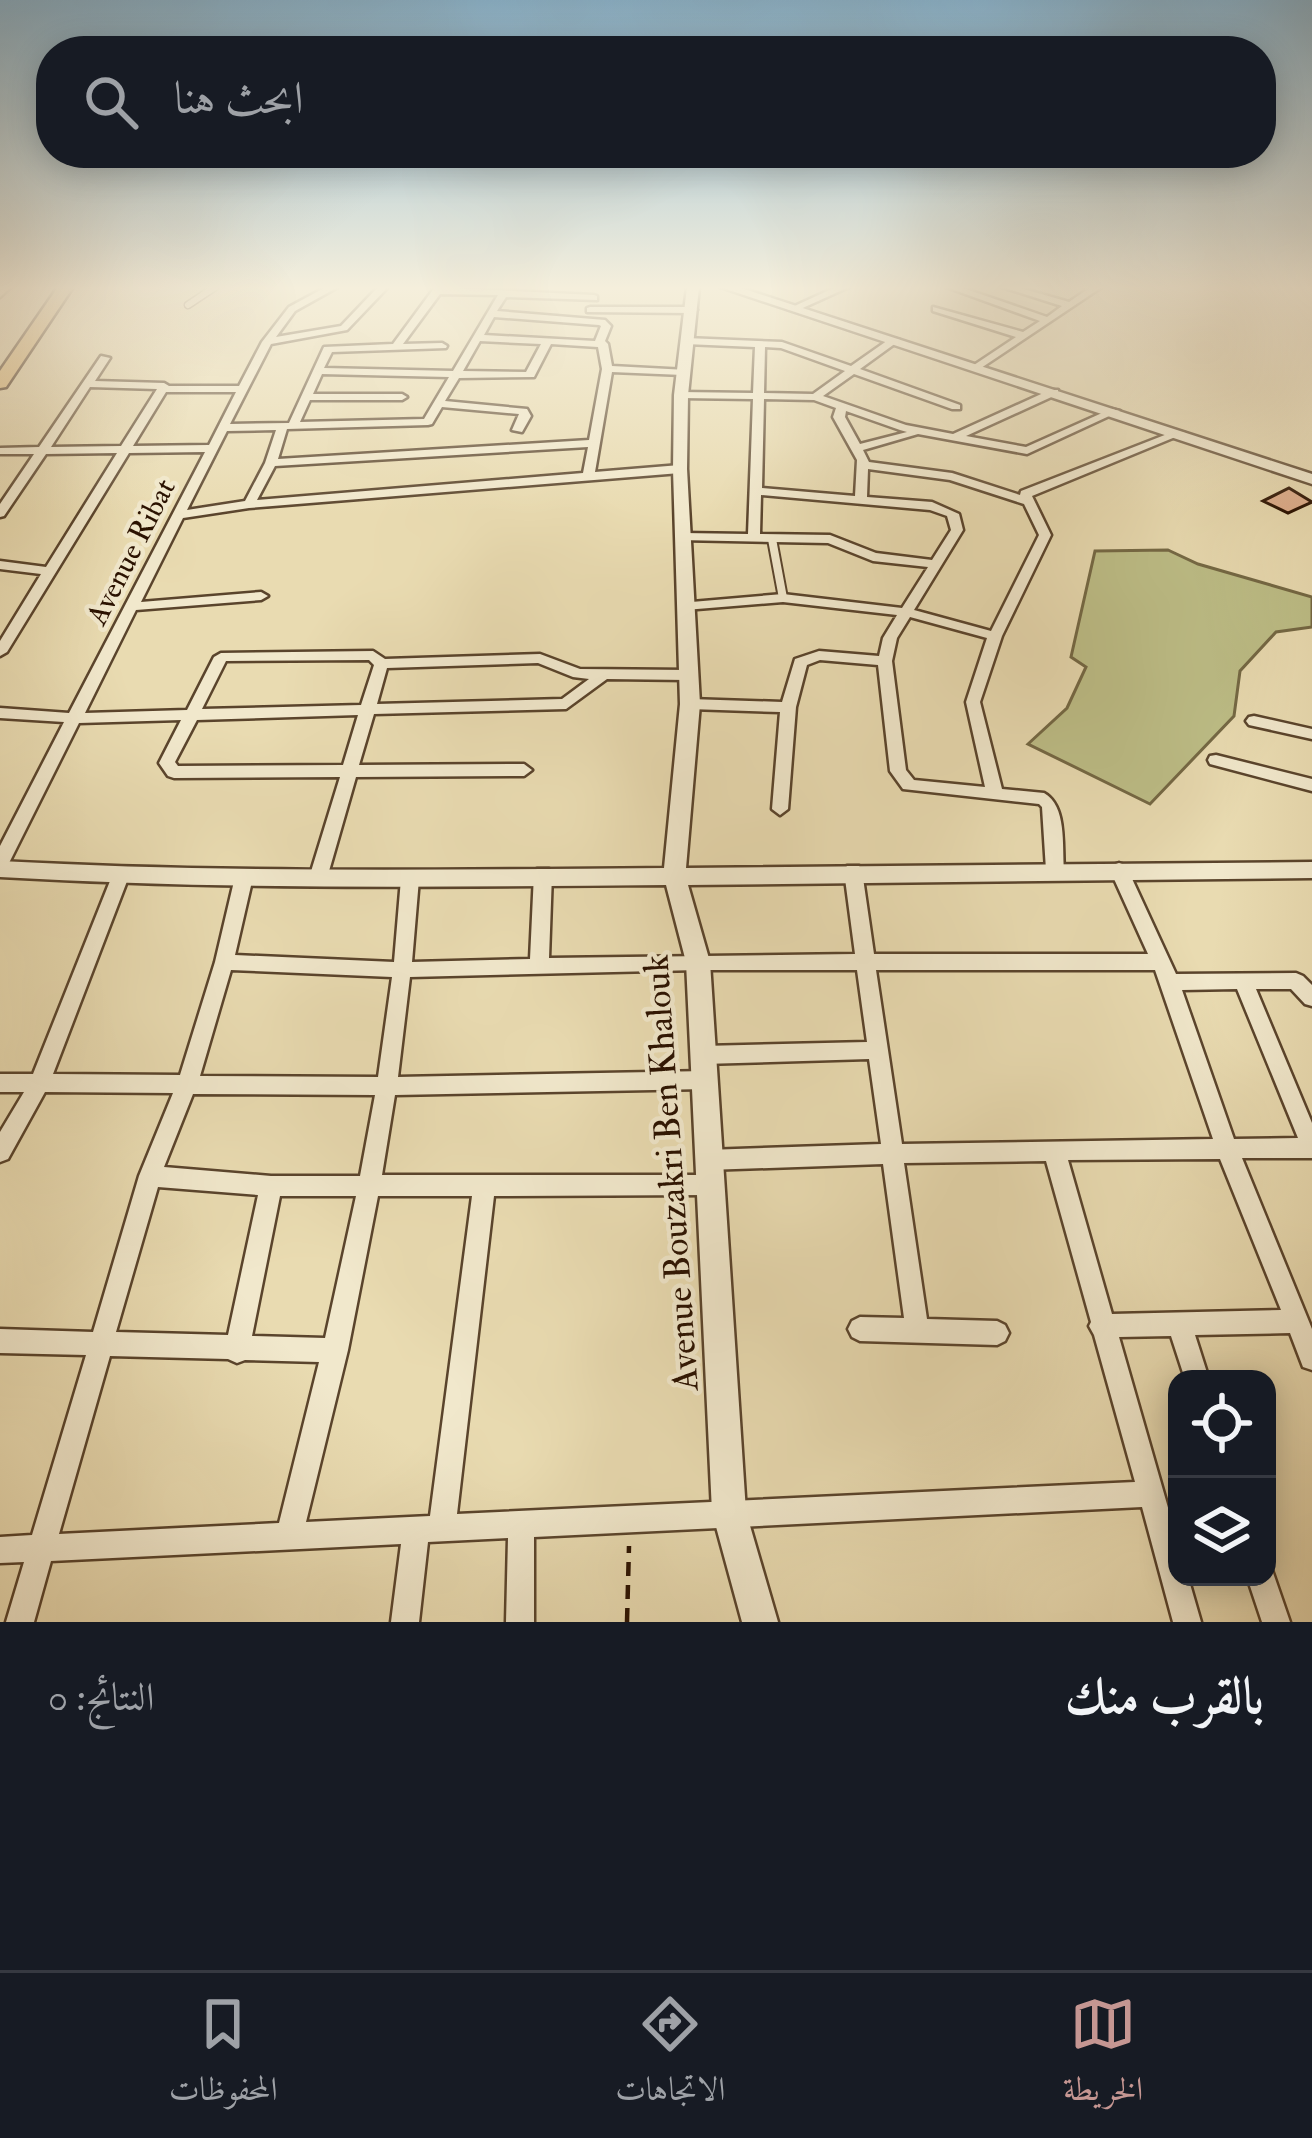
<!DOCTYPE html>
<html lang="ar">
<head>
<meta charset="utf-8">
<style>
	:root { --surface:#171b24; --page:#20242c; --text:#f1f3f6; --muted:#9ea1a6; --line:#363941; --accent:#c59692 }
	body { margin:0; font-family:"IM FELL Double Pica",Amiri,serif; background:var(--page); color:var(--text); direction:rtl }
	.controls { position:absolute; right:36px; bottom:36px; display:grid; overflow:hidden; border-radius:24px; box-shadow:0 6px 30px #0003 }
	.controls button { width:108px; height:108px; display:grid; place-items:center; padding:0; border:0; border-bottom:3px solid var(--line); background:var(--surface); color:var(--text); font:60px sans-serif }
	.list { margin:0; padding:0; list-style:none }
	h2 { display:flex; justify-content:space-between; align-items:center; height:156px; margin:0; padding:0 48px; font-size:51px }
	h2 small { font-size:39px; font-weight:400; color:var(--muted) }
	.icon { flex:none; width:66px; height:66px; fill:none; stroke:currentColor; stroke-width:2; stroke-linecap:round; stroke-linejoin:round }
	.map { position:relative; flex:none; width:1312px; height:1622px; overflow:hidden; direction:ltr }
	.search { position:absolute; background:var(--surface); box-shadow:0 6px 30px #0003; left:36px; right:36px; top:36px; height:132px; display:flex; align-items:center; gap:30px; box-sizing:border-box; padding:0 42px; border-radius:48px; color:var(--muted); font-size:45px }
	.sheet { height:348px; background:var(--surface) }
	nav { display:flex; justify-content:space-around; align-items:center; box-sizing:border-box; height:168px; border-top:3px solid var(--line); background:var(--surface); font-size:33px; color:var(--muted) }
	nav a { display:grid; justify-items:center; gap:6px }
	nav .on { color:var(--accent) }
	.map>svg:first-child { display:block }
</style>
</head>
<body>
<div class="map">
<svg width="1312" height="1622" viewBox="0 0 1312 1622">
	<rect width="100%" height="100%" fill="#e9dbb1"/>
	<filter id="stains"><feTurbulence type="fractalNoise" baseFrequency=".00167" numOctaves="4"/><feColorMatrix values="0 0 0 0 .2 0 0 0 0 .09 0 0 0 0 .02 0 0 0 .5 -.17"/></filter>
	<radialGradient id="worn" r=".72"><stop offset=".6" stop-color="#630" stop-opacity="0"/><stop offset="1" stop-color="#630" stop-opacity=".3"/></radialGradient>
	<path fill="#bdbe87" stroke="#746844" stroke-width="3" d="M1168,550L1198,564L1312,597V627L1276,632L1240,671L1234,716L1150,804L1028,744L1067,708L1086,667L1071,657L1095,551Z"/>
	<path fill="#dead8b" stroke="#2a1100" stroke-width="3" d="M1289,488L1312,502L1288,513L1263,501Z"/>
	<g fill="none" stroke-linecap="round" stroke-linejoin="round">
		<defs>
			<path id="service-far1" d="M188,305L215,287"/>
			<path id="service" d="M772,539L783,598"/>
			<path id="minor" d="M1,287H11L0,297V288Z
				M326,287H338L295,311L276,337L341,326L378,287H388L347,330L271,344L230,424L289,423L324,347L393,344L435,287L594,295L597,296V300L506,297L497,311L605,320L611,326L605,341L608,344L612,366L687,370V374L683,375L612,372L595,472L680,465L686,469L680,473L249,508L183,518L141,602L261,592L268,596L261,600L136,610L85,713L187,710L214,657L221,653L373,651L385,659L540,654L580,669L687,670L694,675L687,680L607,679L566,709L374,714L359,765L524,764L532,770L524,776L356,777L327,878L324,883H312L309,878L340,777L174,778L168,776L159,763L181,720L79,723L9,863L6,868L0,869V846L64,722L0,718V708L69,713L205,452L129,453L7,652L0,656V641L41,574L0,569V561L46,567L117,453L46,454L4,516L0,517V504L34,454H0V448L39,447L101,356L110,358L95,381L164,383L169,386H239L262,342L289,307ZM440,294L498,295L453,371L324,368L332,352L446,348L447,346L442,343L403,344ZM494,317L599,325L601,326L595,341L484,335ZM480,341L541,344L526,372L463,371ZM551,344L598,347L602,369L589,440L278,459L287,429L428,425L432,424L442,407L519,414L512,430L522,432L531,416L527,409L445,401L459,378L534,377ZM322,374L449,377L424,419L300,422L310,400H402L407,397L402,394H313ZM90,387L157,389L121,446L51,447ZM166,392H236L209,445L133,446ZM276,430L265,463L245,501L187,510L227,431ZM588,447L583,473L257,500L275,466ZM369,660L374,665L361,705L202,709L226,661ZM538,663L573,677L589,679L562,699L377,704L387,668ZM358,715L343,765L178,766L175,762L197,720Z
				M836,287H849L796,311L788,309Z
				M946,287H960L1047,317L1062,306L1002,287H1017L1069,302L1091,287H1102L978,370L973,367L974,365L1016,337L933,311V307L1023,332L1040,321Z
				M590,307H692L697,310L692,313L587,312V308Z
				M891,338L900,340L860,369L960,405V409H952L854,374L823,396L906,425L953,434L1050,390H1058V394L966,436L1026,447L1111,409L1120,411L1027,454L918,434L863,450L869,462L952,473L1020,495L1021,491L1175,431L1185,433L1032,496L1051,535L1002,636L980,702L1002,789L1044,793C1067,806 1062,845 1064,870L1061,875H1049L1046,870L1042,807L1039,804L903,789L890,771L878,665L820,660L807,665L796,707L788,809L780,815L772,809L780,712L690,709L682,704L690,699L782,702L795,659L819,651L879,656L883,638L897,615L783,602L685,610L680,609V603L783,594L902,608L928,567L873,561L828,543L679,540V534L683,533L748,534L753,399L681,398L676,395L681,392L753,393L755,347L686,344L681,341L686,338L782,342L851,366ZM765,347L781,348L845,371L813,394L764,393ZM764,399L814,400L836,408L833,417L857,460L855,496L762,488ZM846,411L900,430L907,432L860,444L845,417ZM868,469L950,480L1024,504L1039,535L991,631L914,610L963,530L959,514L932,502L867,497ZM761,495L930,510L947,516L951,530L932,560L876,553L830,535L760,534ZM910,617L987,638L966,702L985,787L914,780L906,770L892,661L897,638Z
				M1254,716L1312,729V739L1249,725L1246,721L1249,717Z
				M1216,755L1312,779V791L1210,764L1208,760L1210,756Z
				M1119,863L1125,865L1128,870L1176,974L1296,973L1303,976L1312,985V1006L1305,1004L1291,989H1256L1312,1123V1158H1242L1312,1329V1370L1303,1367L1290,1333L1195,1335L1209,1379H1185L1171,1336L1119,1337L1177,1539V1577H1188L1201,1622H1173L1142,1507L534,1537V1622H506L508,1538L428,1542L419,1622H391L401,1544L51,1561L34,1622H6L24,1562L0,1563V1537L32,1535L86,1355L0,1353V1329L93,1332L139,1176L173,1093L45,1092L8,1159L0,1162V1132L24,1092H0V1074H33L114,871H126L129,876L53,1074L180,1075L215,962L235,877L238,872H250L253,877L235,955L394,962L401,879L404,874H416L419,879L412,962L530,959L534,874L537,869H549L552,874L549,958L855,954L844,871L847,866H859L862,871L874,954H1148L1110,870L1113,865ZM231,970L392,977L378,1077L200,1076ZM698,970H857L867,1042L703,1046L696,1049L693,1055L696,1061L703,1064L869,1059L881,1144L707,1150L699,1153L696,1160L699,1167L707,1170L883,1164L904,1318L860,1317L852,1321L848,1329L852,1337L860,1341L997,1345L1005,1341L1009,1333L1005,1325L997,1321L927,1319L904,1163L1046,1161L1091,1322L1089,1326L1094,1335L1135,1482L457,1514L494,1196L709,1195L717,1192L720,1185L717,1178L709,1175H382L395,1095L706,1089L713,1086L716,1080L713,1074L706,1071L398,1077L410,977ZM876,970H1155L1213,1139L902,1144ZM1237,989L1298,1138L1234,1139L1182,990ZM193,1094L375,1095L360,1176H271L164,1167ZM1220,1159L1281,1310L1112,1314L1068,1160ZM158,1187L258,1195L228,1335L116,1332ZM280,1196H356L325,1338L252,1336ZM378,1196H472L430,1516L306,1522L348,1350ZM110,1356L228,1359L237,1363L245,1360L319,1362L279,1523L59,1534Z
				M1267,1566L1271,1567L1290,1622H1262L1247,1577H1267Z"/>
			<path id="tertiary" d="M687,287H699L688,395L687,469L700,704L686,868L1312,862V878L688,885L710,962L746,1512L778,1622H742L712,1512L686,962L666,885C444,887 222,890 0,877V861C221,873 442,870 664,868L680,704L673,469L674,395Z
				M720,287H738L1312,474V484Z"/>
			<path id="primary" d="M58,287H73L6,387L0,388V371Z"/>
		</defs>
		<use href="#service-far1" stroke="#5a442c" stroke-width="9"/>
		<use href="#service" stroke="#5a442c" stroke-width="12"/>
		<use href="#minor" stroke="#5a442c" stroke-width="5"/>
		<use href="#tertiary" stroke="#5a442c" stroke-width="5"/>
		<use href="#primary" stroke="#2a1100" stroke-width="5"/>
		<path stroke="#2a1100" stroke-width="4.5" stroke-dasharray="14 9" stroke-linecap="butt" d="M627,1622L629,1546"/>
		<use href="#service-far1" stroke="#f1e8cc" stroke-width="6"/>
		<use href="#service" stroke="#f1e8cc" stroke-width="8"/>
		<use href="#minor" fill="#f1e8cc" fill-rule="evenodd"/>
		<use href="#tertiary" fill="#f1e8cc" fill-rule="evenodd"/>
		<use href="#primary" fill="#e4be78" fill-rule="evenodd"/>
	</g>
	<linearGradient id="sky" x2="0" y2="1"><stop stop-color="#88b6d3"/><stop offset="0.56" stop-color="#f5efdc"/><stop offset="1" stop-color="#f5efdc" stop-opacity="0"/></linearGradient>
	<rect width="1312" height="514" fill="url(#sky)"/>
	<g text-anchor="middle" dominant-baseline="central" stroke-width="9" stroke-linejoin="round" paint-order="stroke">
		<g font-size="30" fill="#2a1100" stroke="#f1e8cc">
			<text transform="translate(131 552) rotate(-63)">Avenue Ribat</text>
		</g>
		<g font-size="36" fill="#2a1100" stroke="#f1e8cc">
			<text transform="translate(671 1173) rotate(-94)">Avenue Bouzakri Ben Khalouk</text>
		</g>
	</g>
	<rect width="100%" height="100%" filter="url(#stains)"/>
	<rect width="100%" height="100%" fill="url(#worn)"/>
</svg>
<div class="controls">
<button><svg class="icon" aria-label="locate" viewBox="0 0 24 24"><circle cx="12" cy="12" r="6"/><path d="M12 2v4M12 18v4M2 12h4M18 12h4"/></svg></button>
<button><svg class="icon" aria-label="layers" viewBox="0 0 24 24"><path d="M12 4l9 5-9 5-9-5zM3 14l9 5 9-5"/></svg></button>
</div>
<div class="search"><svg class="icon" aria-label="search" viewBox="0 0 24 24"><circle cx="10" cy="10" r="6"/><path d="M15 15l6 6"/></svg>ابحث هنا</div>
</div>
<section class="sheet">
<h2>بالقرب منك<small>النتائج: 0</small></h2>
<ul class="list">
</ul>
</section>
<nav>
<a class="on"><svg class="icon" aria-label="map" viewBox="0 0 24 24"><path d="M3 6l6-2 6 2 6-2v14l-6 2-6-2-6 2zM9 4v14M15 6v14"/></svg>الخريطة</a>
<a><svg class="icon" aria-label="directions" viewBox="0 0 24 24"><path d="M12 3l9 9-9 9-9-9zM9 14v-3h6M13 9l2 2-2 2"/></svg>الاتجاهات</a>
<a><svg class="icon" aria-label="saved" viewBox="0 0 24 24"><path d="M7 4h10v16l-5-4-5 4z"/></svg>المحفوظات</a>
</nav>
</body>
</html>
